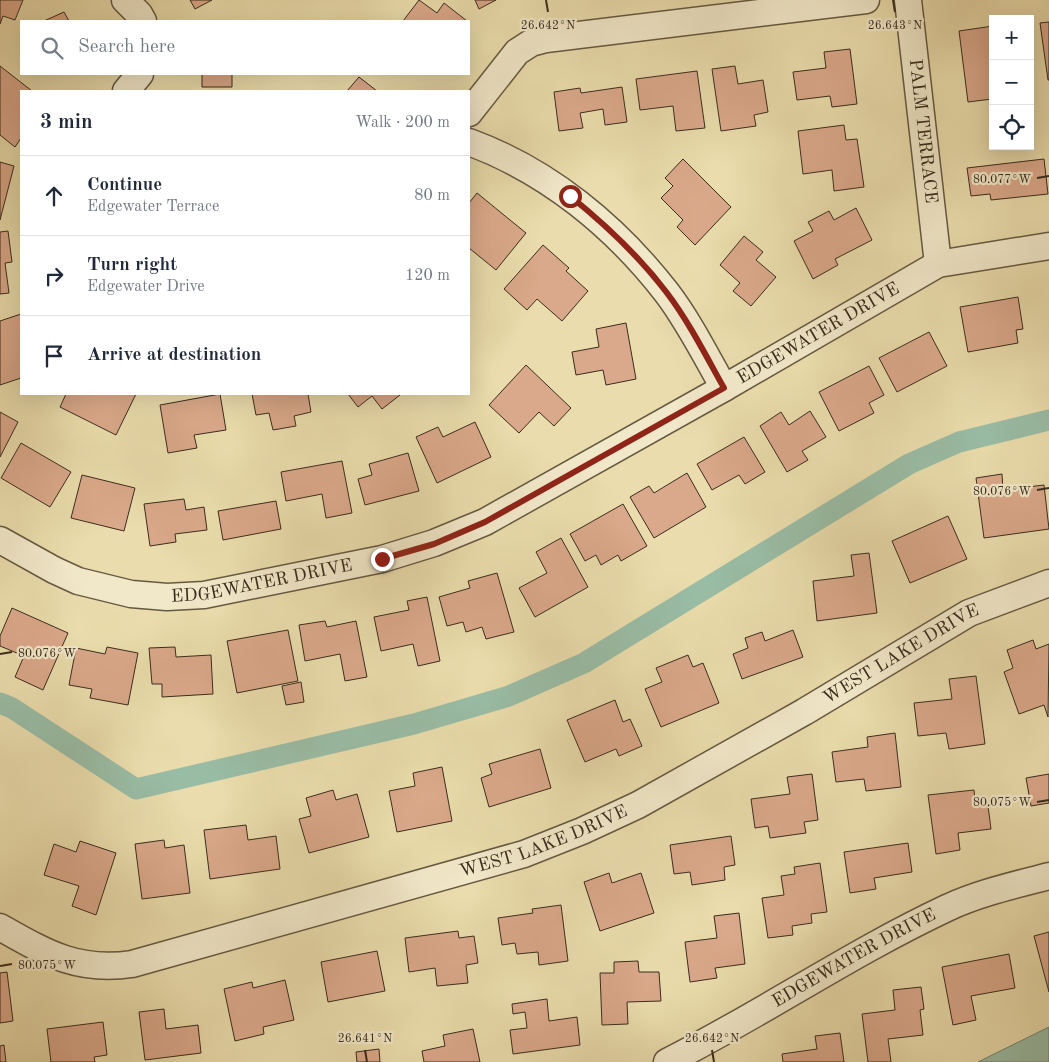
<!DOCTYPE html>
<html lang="en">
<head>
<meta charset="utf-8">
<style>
	:root { --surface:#fff; --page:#f6f6f7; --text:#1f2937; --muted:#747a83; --line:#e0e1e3 }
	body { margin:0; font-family:"Old Standard TT",serif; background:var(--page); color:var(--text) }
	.controls { position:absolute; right:15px; top:15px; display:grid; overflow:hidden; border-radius:0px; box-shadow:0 5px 20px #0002 }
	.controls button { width:45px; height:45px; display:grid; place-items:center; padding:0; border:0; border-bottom:1px solid var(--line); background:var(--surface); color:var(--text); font:25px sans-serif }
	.stop { position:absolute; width:15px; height:15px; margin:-11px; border:4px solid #8f2418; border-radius:50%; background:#fff }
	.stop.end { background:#8f2418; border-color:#fff; box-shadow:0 1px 5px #0008 }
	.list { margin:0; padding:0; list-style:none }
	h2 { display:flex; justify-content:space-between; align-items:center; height:65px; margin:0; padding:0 20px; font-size:21px }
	h2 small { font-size:16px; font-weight:400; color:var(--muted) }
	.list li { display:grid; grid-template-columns:32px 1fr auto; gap:15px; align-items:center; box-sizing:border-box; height:80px; padding:0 20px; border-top:1px solid var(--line) }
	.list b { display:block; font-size:19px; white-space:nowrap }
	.list p { margin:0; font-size:16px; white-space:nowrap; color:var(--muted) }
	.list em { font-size:16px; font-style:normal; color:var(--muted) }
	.icon { flex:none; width:28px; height:28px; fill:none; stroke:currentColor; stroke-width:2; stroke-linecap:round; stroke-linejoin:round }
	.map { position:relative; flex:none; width:1049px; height:1062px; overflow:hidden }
	.search { position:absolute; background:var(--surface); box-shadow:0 5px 20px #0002; left:20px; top:20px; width:450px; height:55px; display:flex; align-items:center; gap:12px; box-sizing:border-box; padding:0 18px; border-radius:0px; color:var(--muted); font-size:19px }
	.panel { position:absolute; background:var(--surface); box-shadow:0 5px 20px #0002; left:20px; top:90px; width:450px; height:305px; border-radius:0px }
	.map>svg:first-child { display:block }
</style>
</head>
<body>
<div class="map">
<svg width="1049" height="1062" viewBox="0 0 1049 1062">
	<rect width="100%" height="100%" fill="#eadcac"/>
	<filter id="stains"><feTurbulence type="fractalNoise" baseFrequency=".004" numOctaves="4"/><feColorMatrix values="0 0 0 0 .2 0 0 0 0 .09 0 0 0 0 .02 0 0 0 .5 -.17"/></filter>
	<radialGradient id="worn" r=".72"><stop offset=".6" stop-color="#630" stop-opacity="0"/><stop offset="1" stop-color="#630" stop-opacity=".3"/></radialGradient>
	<path fill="#99bca5" stroke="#73836f" d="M1049,1027V1062H978Z"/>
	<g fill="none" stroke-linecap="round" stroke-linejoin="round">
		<path stroke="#99bca5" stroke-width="21" d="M0,703L12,708L136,789L414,724L509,696L584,663L909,464L959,442L1049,420"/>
	</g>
	<path fill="#daa88a" stroke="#3a2d1d" d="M0,0H23L15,20L3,16L0,24Z
		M190,0H212L195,9Z
		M419,0L437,13L444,3L467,21H403Z
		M475,0H496L479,9Z
		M64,12L69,21H44Z
		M1049,22V80H1048L1040,23Z
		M993,26V84H990L992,99L968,102L959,31Z
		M850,49L857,104L832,107L830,96L797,100L793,72L826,68L824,52Z
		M0,66L32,91H21V138L15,147L0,135Z
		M735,66L738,84L763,80L768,112L754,115L756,126L721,131L712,69Z
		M697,71L705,128L676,131L673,106L640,110L636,79Z
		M202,74H232V87H202Z
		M359,77L377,91H347Z
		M622,87L627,122L605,125L603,109L580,113L583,128L559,131L554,92L580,88L581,93Z
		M844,125L846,140L857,139L864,187L834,191L832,170L803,174L798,131Z
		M683,159L731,207L695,245L677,227L683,220L661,198L673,186L665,178Z
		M1044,159L1048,194L991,200L990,194L971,196L967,168Z
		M0,162L14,166L0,220Z
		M477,193L526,233L496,270L469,248V203Z
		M856,208L872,240L835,259L838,265L813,279L794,241L813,231L808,222L829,211L834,220Z
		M8,231L12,262L5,263L9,293L0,294V232Z
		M744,236L763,252L756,260L776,277L751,306L733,291L740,283L720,265Z
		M543,245L569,268L566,271L588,291L562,321L537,299L527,310L504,289Z
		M1018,297L1023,329L1016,330L1018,343L968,352L960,307Z
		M21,314V378L0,385V321Z
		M626,323L636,379L606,385L603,370L576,375L572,352L599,347L596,329Z
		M929,332L947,366L897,392L879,358Z
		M526,365L571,408L554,426L539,412L519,433L489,405Z
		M869,366L884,395L869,403L874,413L839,431L819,392Z
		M66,394H136L116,435L60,407Z
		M220,394L226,430L194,435L197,448L168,453L160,405Z
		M252,394H308L311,412L294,416L296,426L273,430L269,413L256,415Z
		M348,394H399L400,395L382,409L372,396L358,407Z
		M810,411L826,437L802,451L808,460L787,472L760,426L781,412L789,425Z
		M0,412L18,422L0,457Z
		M475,422L491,457L437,483L416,437L438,427L443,437Z
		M744,437L765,472L745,484L739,475L712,490L697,464Z
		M21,443L71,472L50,507L1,478Z
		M408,453L419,491L365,505L358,479L372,475L369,464Z
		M342,461L352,513L326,518L322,494L286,501L281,472Z
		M687,473L706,507L654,538L630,497L649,486L654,493Z
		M1002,474L1003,490L1044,485L1049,529L984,538L976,478Z
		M82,475L135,488L124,531L71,518Z
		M184,499L186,510L204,507L207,530L175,534L176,542L150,546L144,504Z
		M276,501L281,529L223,540L218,511Z
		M623,504L647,546L621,561L618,555L601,565L596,555L585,561L570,534Z
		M948,516L967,559L910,583L892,541Z
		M561,538L588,587L535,617L519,588L547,573L536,552Z
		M869,553L877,613L817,621L813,581L854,576L851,555Z
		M497,573L514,632L486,639L482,627L466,632L463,622L447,626L439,597L470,588L468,581Z
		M427,597L440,661L418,666L413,644L381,651L374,617L409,610L407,601Z
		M12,608L68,633L43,690L15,677L24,656L0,646V636Z
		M325,621L327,627L356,621L367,677L345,681L340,654L305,661L299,625Z
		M288,630L298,681L237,693L227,641Z
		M793,630L803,657L742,679L733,654L748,648L745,638L762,632L765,641Z
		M1033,640L1036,649L1049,644L1048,717L1044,705L1019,714L1004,672L1013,668L1007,650Z
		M107,647L138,653L128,705L90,698L92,689L69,685L76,648L105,654Z
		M175,647L176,657L211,655L213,694L162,697V684H152L149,648Z
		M688,655L693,667L703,663L719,703L661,727L645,689L662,682L656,668Z
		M976,676L985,744L949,749L946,733L918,736L914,703L952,699L949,679Z
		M301,682L304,702L286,705L282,686Z
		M615,700L623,722L630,719L642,746L619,756L616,749L585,762L567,720Z
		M895,733L901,787L866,791L864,779L836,782L832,752L868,747L867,737Z
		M540,749L551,788L489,807L481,778L492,774L489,764Z
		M442,767L452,821L397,832L389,791L415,786L413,773Z
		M812,774L818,820L804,822L806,833L770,838L768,826L755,828L751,799L790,794L787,777Z
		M1049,774V803L1031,806L1026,778Z
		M333,790L336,800L357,794L369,837L309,853L299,819L311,816L306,798Z
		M974,790L975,800L987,798L991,829L958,833L960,850L936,854L928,795Z
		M246,825L248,840L276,836L280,869L210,879L204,830Z
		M731,836L735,865L724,867L725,880L692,885L690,872L674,874L670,845Z
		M164,840L165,848L184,845L190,893L142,899L135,844Z
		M80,841L116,853L96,915L72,906L79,886L44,875L54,844L76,852Z
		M908,843L912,872L874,878L876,889L850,893L844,852Z
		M820,863L827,912L811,914L812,923L792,926L793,935L768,938L762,898L784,895L781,876L795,874L794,867Z
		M609,873L612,883L641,873L654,913L600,931L584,882Z
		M561,905L568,961L539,965L538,952L517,954L515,943L502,945L498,918L533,913L532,909Z
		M739,913L745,964L715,968L717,978L690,982L685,942L717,938L714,916Z
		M458,931L459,938L474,936L478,963L466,965L468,983L437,986L435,968L409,972L405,938Z
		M1049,932V992L1034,936Z
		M377,951L385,991L328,1002L321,962Z
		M1009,954L1015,988L971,996L976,1020L953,1025L942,967Z
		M638,961L639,972H659L661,1001L627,1002L628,1024L602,1025L600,973H614V962Z
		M7,972L13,1021L0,1023V973Z
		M285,980L294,1020L263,1027L264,1034L235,1041L224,989L252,982L253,988Z
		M921,987L924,1009L920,1010L923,1035L888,1039L891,1062H868L862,1014L895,1010L893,990Z
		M547,999L549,1021L577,1017L580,1045L513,1054L510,1030L527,1028L525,1012L513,1014L512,1004Z
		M164,1009L166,1029L198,1025L201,1053L145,1060L139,1012Z
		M103,1022L107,1055L94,1057L95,1062H51L47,1029Z
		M473,1029L480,1062H424L422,1051L445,1046L443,1035Z
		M840,1033L844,1062H783L782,1054L817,1049L815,1036Z
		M4,1045L6,1062H0V1046Z
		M379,1049L380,1062H357L356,1052Z"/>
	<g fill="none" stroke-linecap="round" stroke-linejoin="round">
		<defs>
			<g id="minor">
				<path d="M125,0L139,14L143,21"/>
				<path id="s1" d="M908,0L938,264"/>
				<path d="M126,91L140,74"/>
				<path d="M469,113L517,52L531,43L546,39L866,0"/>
				<path d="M469,142C548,171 615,226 667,293C689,322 706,356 724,388"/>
				<path id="s2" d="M0,540L54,570L78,581L131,594L167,597L204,595L382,559L434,543L485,522L724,388L938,264L1049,246"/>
				<path id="s3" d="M0,927C46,953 77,972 132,964L524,854L582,831L638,805L804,712L969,613L1049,583"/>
				<path id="s4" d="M667,1062C762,1014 851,953 947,908C979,893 1015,885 1049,876"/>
			</g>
		</defs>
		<use href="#minor" stroke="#665941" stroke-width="29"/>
		<use href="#minor" stroke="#f1e8c9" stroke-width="26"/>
	</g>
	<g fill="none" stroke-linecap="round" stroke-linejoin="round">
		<path stroke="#8f2418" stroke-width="6" d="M382,559L434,544L485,522L724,388C706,356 689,322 667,293C639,256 606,225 570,196"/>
	</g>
	<path fill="none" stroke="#3a2d1d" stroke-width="2" d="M546,0L548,12M893,0L895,12M1037,178L1049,176M1037,490L1049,488M0,654L12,652M1037,802L1049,800M0,966L12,964M365,1050L367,1062M712,1050L714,1062"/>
	<g text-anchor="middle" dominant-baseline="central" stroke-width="4.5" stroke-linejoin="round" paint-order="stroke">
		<g font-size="18" fill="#3a2d1d" stroke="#f1e8c9">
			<text stroke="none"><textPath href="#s1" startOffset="132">PALM TERRACE</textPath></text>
			<text stroke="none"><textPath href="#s2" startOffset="890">EDGEWATER DRIVE</textPath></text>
			<text stroke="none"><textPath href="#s2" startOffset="275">EDGEWATER DRIVE</textPath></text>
			<text stroke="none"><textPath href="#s3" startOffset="975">WEST LAKE DRIVE</textPath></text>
			<text stroke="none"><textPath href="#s3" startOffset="570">WEST LAKE DRIVE</textPath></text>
			<text stroke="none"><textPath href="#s4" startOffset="214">EDGEWATER DRIVE</textPath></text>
		</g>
	</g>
	<g font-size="12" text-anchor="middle" fill="#3a2d1d" stroke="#f1e8c9" stroke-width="4.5" stroke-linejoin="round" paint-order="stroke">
		<text x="548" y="29">26.642°N</text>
		<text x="895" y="29">26.643°N</text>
		<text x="1002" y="183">80.077°W</text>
		<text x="1002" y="495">80.076°W</text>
		<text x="47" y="657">80.076°W</text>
		<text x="1002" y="806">80.075°W</text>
		<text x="47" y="969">80.075°W</text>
		<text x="365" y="1042">26.641°N</text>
		<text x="712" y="1042">26.642°N</text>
	</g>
	<rect width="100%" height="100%" filter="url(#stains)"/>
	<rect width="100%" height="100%" fill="url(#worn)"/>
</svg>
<div class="controls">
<button>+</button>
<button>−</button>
<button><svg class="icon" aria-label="locate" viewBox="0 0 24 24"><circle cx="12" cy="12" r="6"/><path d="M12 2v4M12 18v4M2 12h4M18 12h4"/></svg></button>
</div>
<div class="stop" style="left:570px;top:196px"></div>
<div class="stop end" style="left:382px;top:559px"></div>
<div class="search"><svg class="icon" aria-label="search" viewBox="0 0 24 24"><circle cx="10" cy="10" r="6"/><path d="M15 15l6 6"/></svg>Search here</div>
<section class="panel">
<h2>3 min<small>Walk · 200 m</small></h2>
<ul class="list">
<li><svg class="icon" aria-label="ahead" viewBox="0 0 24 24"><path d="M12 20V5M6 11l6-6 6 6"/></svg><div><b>Continue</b><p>Edgewater Terrace</p></div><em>80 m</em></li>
<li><svg class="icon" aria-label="right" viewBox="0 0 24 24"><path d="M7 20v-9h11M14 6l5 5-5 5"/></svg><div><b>Turn right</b><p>Edgewater Drive</p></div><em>120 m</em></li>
<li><svg class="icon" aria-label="arrive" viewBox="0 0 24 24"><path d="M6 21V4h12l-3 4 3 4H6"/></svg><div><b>Arrive at destination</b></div></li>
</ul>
</section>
</div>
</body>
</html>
